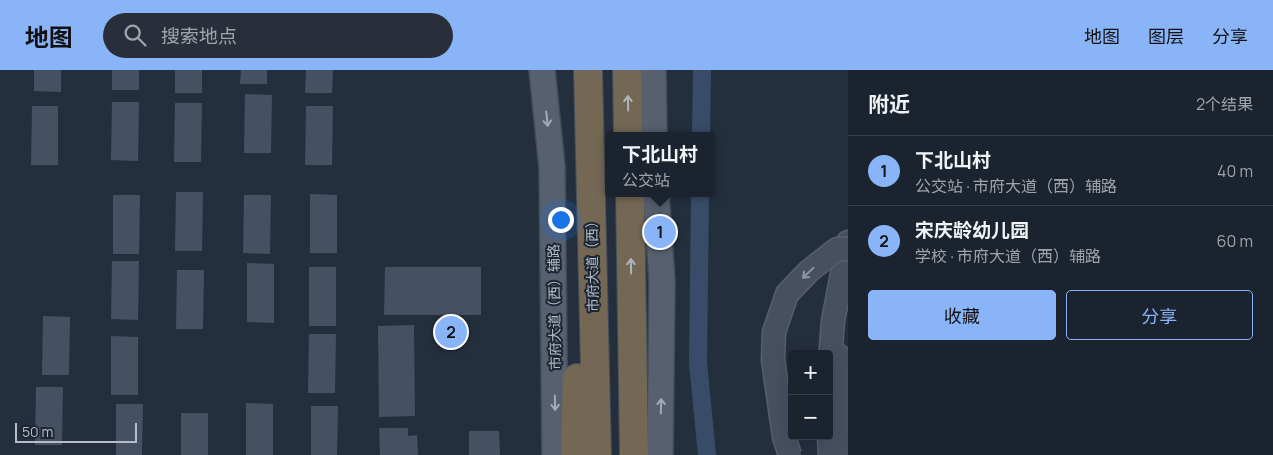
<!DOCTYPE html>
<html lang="zh">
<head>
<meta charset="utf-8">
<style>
	:root { --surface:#1b232e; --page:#282f3a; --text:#f1f3f6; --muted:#a0a4aa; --line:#39404a; --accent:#8ab4f8 }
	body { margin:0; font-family:Manrope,"Noto Sans SC",sans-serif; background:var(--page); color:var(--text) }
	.controls { position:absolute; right:15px; bottom:15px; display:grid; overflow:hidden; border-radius:5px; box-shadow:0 5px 20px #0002 }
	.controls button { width:45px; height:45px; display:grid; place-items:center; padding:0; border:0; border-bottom:1px solid var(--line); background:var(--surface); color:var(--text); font:25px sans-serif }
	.scale { position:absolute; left:15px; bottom:12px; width:122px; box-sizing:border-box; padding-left:5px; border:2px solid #b4bcc9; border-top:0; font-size:14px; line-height:18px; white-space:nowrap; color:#b4bcc9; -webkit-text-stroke:4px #1d2633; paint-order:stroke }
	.you { position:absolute; left:560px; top:149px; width:18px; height:18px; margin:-12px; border:4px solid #fff; border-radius:50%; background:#1a73e8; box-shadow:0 0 0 8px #1a73e833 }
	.badge { display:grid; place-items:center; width:32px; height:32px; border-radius:50%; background:var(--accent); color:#111; font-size:16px; font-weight:700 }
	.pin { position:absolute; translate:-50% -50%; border:2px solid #fff; box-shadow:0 1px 5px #0006 }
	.popup { position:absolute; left:605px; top:62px; width:110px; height:65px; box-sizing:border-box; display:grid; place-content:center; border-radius:5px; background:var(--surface); filter:drop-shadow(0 1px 4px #0005); font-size:16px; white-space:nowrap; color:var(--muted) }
	.popup b { font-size:19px; color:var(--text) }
	.popup::after { content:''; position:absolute; left:50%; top:100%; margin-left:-10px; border:10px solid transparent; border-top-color:var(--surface) }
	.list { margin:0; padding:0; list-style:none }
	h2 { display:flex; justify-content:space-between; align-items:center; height:65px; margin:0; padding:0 20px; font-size:21px }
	h2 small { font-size:16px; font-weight:400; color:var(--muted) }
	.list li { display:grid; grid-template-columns:32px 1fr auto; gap:15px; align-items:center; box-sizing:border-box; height:70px; padding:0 20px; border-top:1px solid var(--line) }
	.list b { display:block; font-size:19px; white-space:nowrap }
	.list p { margin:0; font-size:16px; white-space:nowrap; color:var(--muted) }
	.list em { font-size:16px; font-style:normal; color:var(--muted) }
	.actions { display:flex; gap:10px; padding:15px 20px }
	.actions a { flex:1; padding:11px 0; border:1px solid var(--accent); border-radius:5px; text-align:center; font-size:18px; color:var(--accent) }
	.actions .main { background:var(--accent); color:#111 }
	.icon { flex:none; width:28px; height:28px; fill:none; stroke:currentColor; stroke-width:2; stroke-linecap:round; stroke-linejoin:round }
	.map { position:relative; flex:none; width:848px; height:385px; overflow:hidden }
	header { display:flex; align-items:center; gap:30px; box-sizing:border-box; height:70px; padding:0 25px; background:var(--accent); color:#111 }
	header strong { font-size:24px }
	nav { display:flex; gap:28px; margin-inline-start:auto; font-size:18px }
	.search { width:350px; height:45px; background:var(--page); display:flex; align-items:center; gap:12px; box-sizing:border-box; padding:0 18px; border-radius:28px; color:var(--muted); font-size:19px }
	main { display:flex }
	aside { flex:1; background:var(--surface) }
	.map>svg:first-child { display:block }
</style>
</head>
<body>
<header>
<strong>地图</strong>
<div class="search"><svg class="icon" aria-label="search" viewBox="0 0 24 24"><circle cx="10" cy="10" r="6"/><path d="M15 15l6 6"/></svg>搜索地点</div>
<nav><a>地图</a><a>图层</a><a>分享</a></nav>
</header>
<main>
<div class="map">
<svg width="848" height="385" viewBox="0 0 848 385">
	<rect width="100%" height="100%" fill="#242f3e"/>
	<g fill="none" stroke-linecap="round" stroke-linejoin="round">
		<path stroke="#394c67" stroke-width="18" d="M701,66L702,0
			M700,123L698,293L707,385"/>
	</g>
	<path fill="#455162" d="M34,0H61V22L34,21Z
		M112,0H139V20H112Z
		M175,0H202V23H175Z
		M241,0H267V14H240Z
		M306,0H333L332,23H305Z
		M245,24L272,25L271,83H244Z
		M112,32H139L138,91L111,90Z
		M175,33H202L201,92H174Z
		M32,36H58V95H31Z
		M306,36H333L332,95H305Z
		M176,122H203L202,181H175Z
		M310,124L337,125V183H310Z
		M113,125H140L139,184H113Z
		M244,125H271L270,184L243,183Z
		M112,191H139L138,250L111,249Z
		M247,193L274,194V253L247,252Z
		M309,197H336V256H309Z
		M385,197H481V245H384Z
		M177,200H204L203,259H176Z
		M43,246L70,247L69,305H42Z
		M414,255L415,346L379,347L378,256Z
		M309,264H336L335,323H308Z
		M111,266L138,267V325H111Z
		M36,317H63L62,375H35Z
		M246,333L273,334V385H246Z
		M116,334H143L142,385H116Z
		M311,336H338L337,385H311Z
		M181,343H208V385H181Z
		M379,358H408V366L417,365L418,385H380Z
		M469,361H499L500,385H469Z"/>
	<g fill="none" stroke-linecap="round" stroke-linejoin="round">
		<defs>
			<path id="secondary" d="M838,285L842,357L848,376
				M829,303L833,251L848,172
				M829,366L830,385"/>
			<path id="primary" d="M542,0L552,97L555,385
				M653,0L654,66
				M656,123L662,211L660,385"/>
			<path id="highway" d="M588,0L597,385
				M627,0L628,66
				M630,123L634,385
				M575,385L577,308"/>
		</defs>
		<use href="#secondary" stroke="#565f6c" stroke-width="25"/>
		<use href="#primary" stroke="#414a57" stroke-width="28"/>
		<use href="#highway" stroke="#434c59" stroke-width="30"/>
		<use href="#secondary" stroke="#465061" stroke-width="22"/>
		<use href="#primary" stroke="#56606e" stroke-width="25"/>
		<use href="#highway" stroke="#746855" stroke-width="28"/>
		<defs>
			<path id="secondary-bridge" d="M790,385L784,367L773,290L774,262L787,224L809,201L837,179H848"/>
		</defs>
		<use href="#secondary-bridge" stroke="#565f6c" stroke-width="25" stroke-linecap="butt"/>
		<use href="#secondary-bridge" stroke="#465061" stroke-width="22"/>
	</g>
	<defs><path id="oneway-shaft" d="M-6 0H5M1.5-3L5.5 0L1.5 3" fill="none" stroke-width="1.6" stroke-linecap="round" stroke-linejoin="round" transform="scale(1.25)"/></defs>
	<g stroke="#aeb4bd">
		<use href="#oneway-shaft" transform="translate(628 33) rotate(-91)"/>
		<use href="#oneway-shaft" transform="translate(631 196) rotate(-91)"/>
	</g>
	<g stroke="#a1aab7">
		<use href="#oneway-shaft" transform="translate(547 49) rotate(84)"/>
		<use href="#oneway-shaft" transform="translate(555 333) rotate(89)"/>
		<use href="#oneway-shaft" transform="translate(661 336) rotate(-89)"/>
	</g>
	<use stroke="#8e96a5" href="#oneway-shaft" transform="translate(808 203) rotate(137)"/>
	<g text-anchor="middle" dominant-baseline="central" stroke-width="4" stroke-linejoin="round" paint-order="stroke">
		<g font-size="14" fill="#b4bcc9" stroke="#1d2633">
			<text transform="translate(592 193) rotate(-91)">市府大道（西）</text>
			<text transform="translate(554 237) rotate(-91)">市府大道（西）辅路</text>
		</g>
	</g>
</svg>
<div class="controls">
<button>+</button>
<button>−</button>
</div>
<div class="scale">50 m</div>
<div class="you"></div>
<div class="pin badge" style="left:660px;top:162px">1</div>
<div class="popup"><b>下北山村</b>公交站</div>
<div class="pin badge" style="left:451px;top:262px">2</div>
</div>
<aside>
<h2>附近<small>2个结果</small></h2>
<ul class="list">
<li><span class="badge">1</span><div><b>下北山村</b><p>公交站 · 市府大道（西）辅路</p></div><em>40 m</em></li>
<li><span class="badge">2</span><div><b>宋庆龄幼儿园</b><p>学校 · 市府大道（西）辅路</p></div><em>60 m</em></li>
</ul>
<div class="actions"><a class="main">收藏</a><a>分享</a></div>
</aside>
</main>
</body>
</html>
